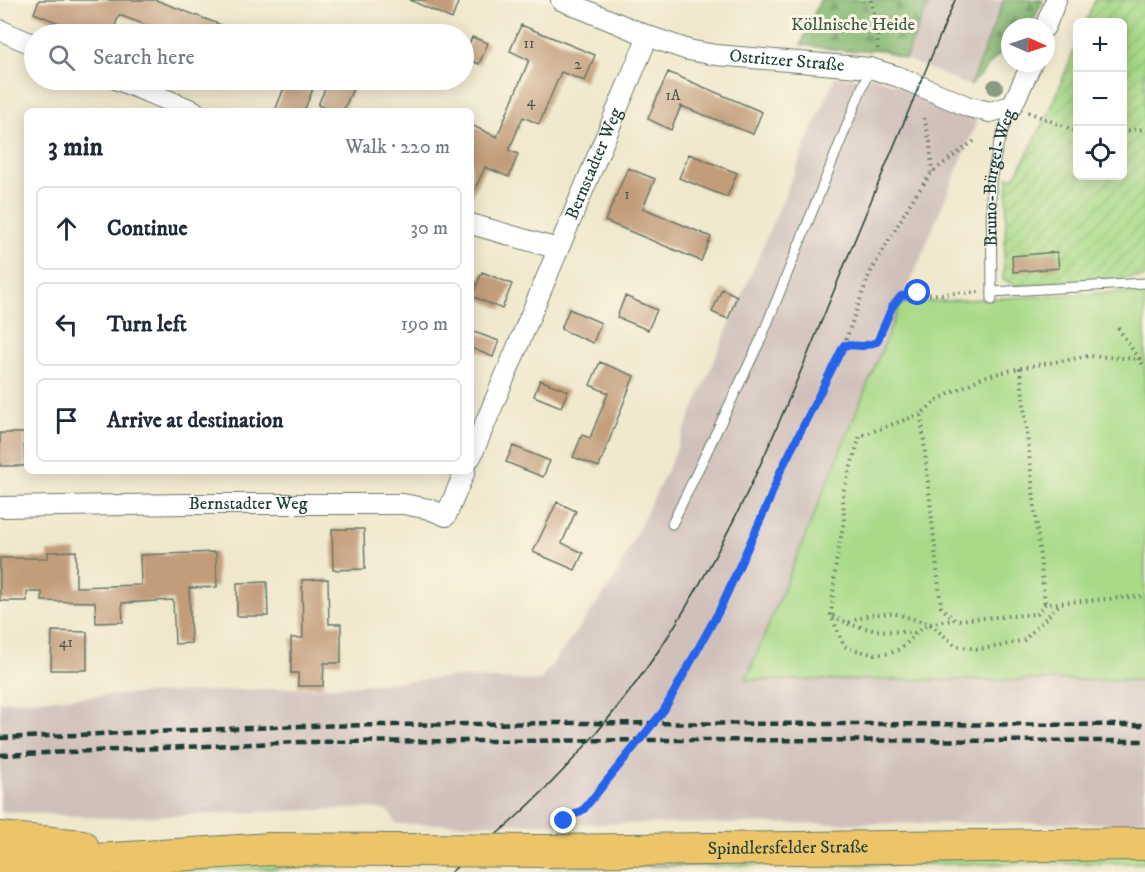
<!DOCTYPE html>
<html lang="en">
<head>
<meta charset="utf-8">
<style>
	:root { --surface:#fff; --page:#f2f2f3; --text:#1f2937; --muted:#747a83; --line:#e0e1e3 }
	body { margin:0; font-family:"IM FELL DW Pica",serif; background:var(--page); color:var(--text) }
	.controls { position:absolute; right:18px; top:18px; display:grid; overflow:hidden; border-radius:9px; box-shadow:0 3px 15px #0003 }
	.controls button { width:54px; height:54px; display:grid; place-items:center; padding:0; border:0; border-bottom:2px solid var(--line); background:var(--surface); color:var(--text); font:30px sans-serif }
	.compass { position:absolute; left:1001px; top:18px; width:54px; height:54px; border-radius:50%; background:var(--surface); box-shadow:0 3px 15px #0003; rotate:93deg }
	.stop { position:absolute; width:18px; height:18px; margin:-14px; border:4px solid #2563eb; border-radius:50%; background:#fff }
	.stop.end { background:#2563eb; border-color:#fff; box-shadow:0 2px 6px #0008 }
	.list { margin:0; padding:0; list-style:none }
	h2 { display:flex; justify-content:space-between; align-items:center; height:78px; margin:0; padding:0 24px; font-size:26px }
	h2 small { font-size:20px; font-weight:400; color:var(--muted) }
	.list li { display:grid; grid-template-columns:39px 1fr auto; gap:18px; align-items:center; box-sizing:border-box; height:84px; margin:0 12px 12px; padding:0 12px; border:2px solid var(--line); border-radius:9px }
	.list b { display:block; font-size:22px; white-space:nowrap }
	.list em { font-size:20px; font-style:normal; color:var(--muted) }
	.icon { flex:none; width:33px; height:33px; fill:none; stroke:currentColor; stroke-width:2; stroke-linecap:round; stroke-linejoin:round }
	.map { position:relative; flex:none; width:1145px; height:872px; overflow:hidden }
	.search { position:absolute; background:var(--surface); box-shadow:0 3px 15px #0003; left:24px; top:24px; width:450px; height:66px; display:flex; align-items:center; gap:15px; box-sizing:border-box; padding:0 21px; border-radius:33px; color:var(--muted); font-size:22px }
	.panel { position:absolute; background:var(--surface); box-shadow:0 3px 15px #0003; left:24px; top:108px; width:450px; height:366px; border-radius:9px }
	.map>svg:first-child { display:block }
</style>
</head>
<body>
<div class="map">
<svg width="1145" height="872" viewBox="0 0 1145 872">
	<defs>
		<pattern id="grass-tufts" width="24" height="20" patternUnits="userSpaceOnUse" patternTransform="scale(1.5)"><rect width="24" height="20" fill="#a8da88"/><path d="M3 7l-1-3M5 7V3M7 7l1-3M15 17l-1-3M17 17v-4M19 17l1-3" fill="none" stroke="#90bc76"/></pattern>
		<pattern id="forest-firs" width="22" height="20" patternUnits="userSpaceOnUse" patternTransform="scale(1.5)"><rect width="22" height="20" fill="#86ba74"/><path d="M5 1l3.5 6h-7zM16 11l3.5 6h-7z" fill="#6d9860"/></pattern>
		<pattern id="garden-furrows" width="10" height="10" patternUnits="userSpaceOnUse" patternTransform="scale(1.5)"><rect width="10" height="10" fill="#a8da88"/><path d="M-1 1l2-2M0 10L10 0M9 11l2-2" fill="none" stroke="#90bc76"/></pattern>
	</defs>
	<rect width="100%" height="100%" fill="#fcf5e5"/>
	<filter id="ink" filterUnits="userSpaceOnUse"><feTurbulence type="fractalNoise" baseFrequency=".0167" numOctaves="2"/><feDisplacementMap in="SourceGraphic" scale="12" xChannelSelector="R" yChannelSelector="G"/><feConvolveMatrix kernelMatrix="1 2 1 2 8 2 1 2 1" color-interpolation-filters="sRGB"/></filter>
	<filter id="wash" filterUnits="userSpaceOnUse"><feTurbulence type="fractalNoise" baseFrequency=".008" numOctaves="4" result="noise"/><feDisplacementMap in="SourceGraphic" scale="24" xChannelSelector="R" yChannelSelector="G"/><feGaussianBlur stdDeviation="1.35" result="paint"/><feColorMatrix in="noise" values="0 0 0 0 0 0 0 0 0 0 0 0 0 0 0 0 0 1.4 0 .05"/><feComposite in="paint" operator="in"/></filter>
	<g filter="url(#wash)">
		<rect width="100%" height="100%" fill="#efe8cc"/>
		<path fill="#cfc0ba" d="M930,0H1004L970,86L905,59Z
			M870,76L976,112V124L746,680H1145V823L396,824L389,811L370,808L106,818L0,811V702L131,694L348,686L453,677L540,681L614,580L670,464L835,77L869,79Z"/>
		<path fill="url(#grass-tufts)" stroke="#648c5e" stroke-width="1.5" d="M1145,854V863L543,867Z
			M341,858L338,866L184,872H71Z"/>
		<path fill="url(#forest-firs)" stroke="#527c54" stroke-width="1.5" d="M820,0H930L905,59L881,50L847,51L801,45Z
			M1004,0H1043L1030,27H1010V42L970,86Z"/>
		<path fill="url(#garden-furrows)" stroke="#648c5e" stroke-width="1.5" d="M1095,0H1145V277L1018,286L1003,280L1008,177H1015L1050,111L1077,43L1078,176H1122V22H1086Z"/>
		<path fill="#a8da88" stroke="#648c5e" stroke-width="1.5" d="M1145,291V680H746L901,303Z"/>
		<g id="blocks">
			<path fill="#c39d7a" d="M39,0H156L242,33L170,34L119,15L112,34H86L34,13Z
				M410,0H459L452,19Z
				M521,25L595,55L585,81L561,72L539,124L523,117L509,150L518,154L509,177L485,167L471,198V125L497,137L529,60L510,51Z
				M472,37L488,43L479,64L464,58Z
				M668,72L762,112L753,134L681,106L671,130L648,119Z
				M287,80L313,89L304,111H275Z
				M329,80H357L343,111H332L318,105Z
				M689,154L737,173L727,197L679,178Z
				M628,168L655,179L643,208L711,237L701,261L605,221Z
				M1057,252L1059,268L1013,272L1012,256Z
				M482,272L512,284L502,309L472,296Z
				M722,289L737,296L728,319L712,312Z
				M625,296L657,310L648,330L617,317Z
				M569,309L601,323L593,343L561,329Z
				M471,331L499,341L493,357L471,348Z
				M600,362L634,376L599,467L573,457L582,435L590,438L608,393L590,385Z
				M540,380L568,391L561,407L534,396Z
				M0,433H24L25,466H0Z
				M513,446L550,461L543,477L506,462Z
				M557,502L576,511L562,543L583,553L575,570L533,552Z
				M332,529H364L365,569L333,570Z
				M76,551V587L141,585L140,555L216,552L217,587L189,588L191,643L175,644L173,600L122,603L123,622L96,623L95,602L42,601V592H27V601H0V558H48V552Z
				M328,579L329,624H341V663H324L323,686H298V673H291V638H303L302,580Z
				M267,582L268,616H237V583Z
				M52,631L87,632V670H51Z"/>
		</g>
	</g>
	<g filter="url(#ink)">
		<use href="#blocks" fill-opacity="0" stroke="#687969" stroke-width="1.5"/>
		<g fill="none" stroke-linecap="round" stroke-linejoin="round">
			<defs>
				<g id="service">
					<path d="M992,292L1145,283"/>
					<path id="s1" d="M992,300L991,181L998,146L1011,107"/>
					<path d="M672,524L761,339L870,68"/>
				</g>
				<g id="minor">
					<path id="s2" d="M561,0L648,36L688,50L716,55L870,68L899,77L969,107L990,112L1012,106L1032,63"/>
					<path d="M1045,27L1056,0"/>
					<path d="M0,30L34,45"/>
					<path d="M118,80L194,111"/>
					<path d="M471,224L558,249"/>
					<path id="s3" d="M471,457L648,36"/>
					<path id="s4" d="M0,507L184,504H403L429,509L446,516L465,471"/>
				</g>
				<g id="trunk">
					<path d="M0,838L82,846"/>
					<path id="s5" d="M546,851L1145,844"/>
					<path d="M0,866L270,849L395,850"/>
				</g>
			</defs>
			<use href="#service" stroke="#687969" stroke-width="11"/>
			<use href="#minor" stroke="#687969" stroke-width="22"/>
			<use href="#trunk" stroke="#687969" stroke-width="34"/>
			<path stroke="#687969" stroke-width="4" stroke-dasharray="1.5 4.5" stroke-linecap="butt" d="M871,0L877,26L878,53
				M1028,112L1078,132
				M924,118L930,142L932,172
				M1122,131L1145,129
				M1118,328L1145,368
				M844,345L863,346L877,342L892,307L901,296L980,292
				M1141,359L1089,356L1020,368L983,377L937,400L921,414L941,607L955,620L1037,614L1045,604L1145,596
				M1020,368L1045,604
				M921,414L860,436L843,493L844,521L836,563L831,615L844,646C863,653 889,661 906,644C913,637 921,627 931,624C938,621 947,621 954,620
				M833,616L847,623L869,615L894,613L930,624L956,646L976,649L996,647L1024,640L1060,604
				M848,624L873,630L915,633
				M560,826L564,821L584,809L664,710L719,611L769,501L780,472L844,345L869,275L911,202L932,172L974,141"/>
			<use href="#service" stroke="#fff" stroke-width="9"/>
			<use href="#minor" stroke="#fff" stroke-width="20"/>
			<use href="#trunk" stroke="#edc569" stroke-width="32"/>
			<path stroke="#1f3d34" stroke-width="1.5" d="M451,872C472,854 494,837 514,819C568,770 623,705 663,644C747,516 800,372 858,232C890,154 923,77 955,0"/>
			<path stroke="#1f3d34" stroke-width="4.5" stroke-dasharray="9 4.5" stroke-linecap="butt" d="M0,738L300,726L561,723L1145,725
				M0,755L300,742L654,740L1145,741"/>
			<defs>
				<path id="trunk-bridge" d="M395,850L546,851"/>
			</defs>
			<use href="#trunk-bridge" stroke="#687969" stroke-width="34" stroke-linecap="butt"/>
			<use href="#trunk-bridge" stroke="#edc569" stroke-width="32"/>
		</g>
		<circle fill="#8b9b82" cx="995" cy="87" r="8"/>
	</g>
	<g fill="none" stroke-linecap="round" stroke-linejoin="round" filter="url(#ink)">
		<path stroke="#2563eb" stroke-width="8" d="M564,821L584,809L664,710L719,611L769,501L780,472L844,345L863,346L877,342L892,307L901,296L918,293"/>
	</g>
	<g text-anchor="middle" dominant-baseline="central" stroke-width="6" stroke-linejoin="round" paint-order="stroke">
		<g font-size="15" fill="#485546">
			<text x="529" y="43">11</text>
			<text x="578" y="64">2</text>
			<text x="673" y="95">1A</text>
			<text x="531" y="101">4</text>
			<text x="627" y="194">1</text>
			<text x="66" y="642">41</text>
		</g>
		<g font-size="18" fill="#3a5c45" stroke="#fcf5e5">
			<text x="853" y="25">Köllnische Heide</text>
		</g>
		<g font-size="18" fill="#1f3d34" stroke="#fcf5e5">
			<text stroke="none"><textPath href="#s2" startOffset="236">Ostritzer Straße</textPath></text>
			<text stroke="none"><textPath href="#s3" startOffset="318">Bernstadter Weg</textPath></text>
			<text stroke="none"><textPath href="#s1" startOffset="123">Bruno-Bürgel-Weg</textPath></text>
			<text stroke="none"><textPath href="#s4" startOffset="248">Bernstadter Weg</textPath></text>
			<text stroke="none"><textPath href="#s5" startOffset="242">Spindlersfelder Straße</textPath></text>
		</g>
	</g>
</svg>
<div class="controls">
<button>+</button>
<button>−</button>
<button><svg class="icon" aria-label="locate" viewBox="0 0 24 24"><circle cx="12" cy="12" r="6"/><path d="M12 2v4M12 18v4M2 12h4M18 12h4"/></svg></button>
</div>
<svg class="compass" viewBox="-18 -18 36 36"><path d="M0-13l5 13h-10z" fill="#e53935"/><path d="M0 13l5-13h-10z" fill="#747a83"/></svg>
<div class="stop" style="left:918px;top:293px"></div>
<div class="stop end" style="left:564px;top:821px"></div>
<div class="search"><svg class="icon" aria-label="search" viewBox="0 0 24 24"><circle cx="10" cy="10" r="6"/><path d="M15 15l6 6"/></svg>Search here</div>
<section class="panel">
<h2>3 min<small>Walk · 220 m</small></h2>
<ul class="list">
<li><svg class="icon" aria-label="ahead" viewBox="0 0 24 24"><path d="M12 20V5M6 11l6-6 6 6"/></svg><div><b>Continue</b></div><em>30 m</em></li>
<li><svg class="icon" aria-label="left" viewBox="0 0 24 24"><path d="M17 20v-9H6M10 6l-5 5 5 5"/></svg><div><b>Turn left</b></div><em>190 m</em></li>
<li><svg class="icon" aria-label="arrive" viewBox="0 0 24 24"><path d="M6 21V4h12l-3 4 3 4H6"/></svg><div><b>Arrive at destination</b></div></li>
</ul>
</section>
</div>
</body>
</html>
